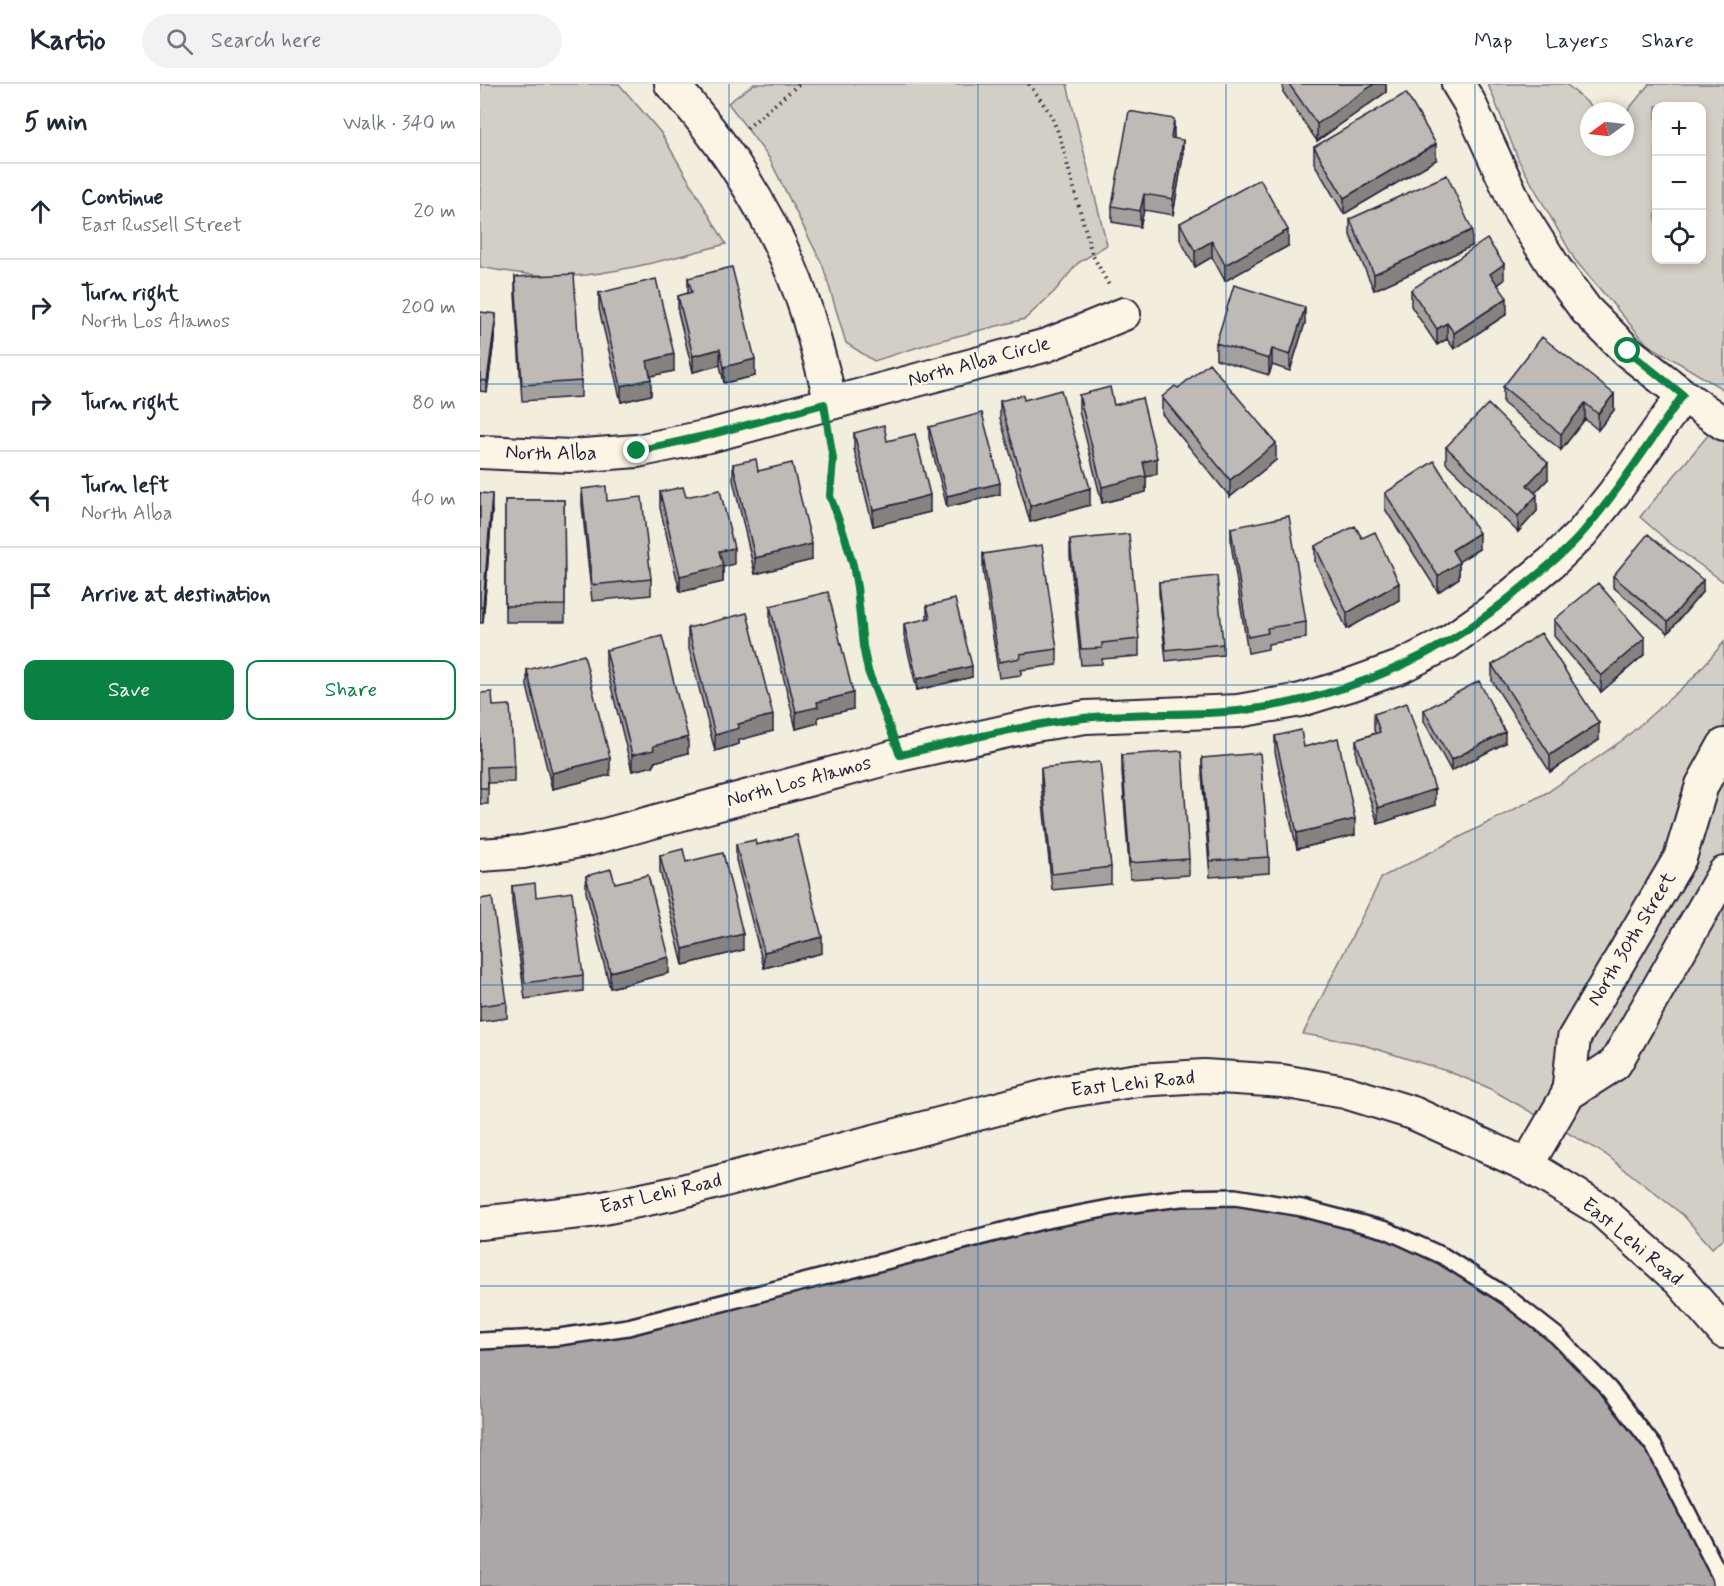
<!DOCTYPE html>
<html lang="en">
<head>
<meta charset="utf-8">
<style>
	:root { --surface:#fff; --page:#f2f2f3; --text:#1f2937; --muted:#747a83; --line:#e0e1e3; --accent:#0b8043 }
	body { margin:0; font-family:Mynerve,sans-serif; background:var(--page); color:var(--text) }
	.controls { position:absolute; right:18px; top:18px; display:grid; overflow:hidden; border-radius:12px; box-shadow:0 3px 9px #0003 }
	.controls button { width:54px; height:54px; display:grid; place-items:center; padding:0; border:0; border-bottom:2px solid var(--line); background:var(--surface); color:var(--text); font:30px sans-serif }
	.compass { position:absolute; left:1100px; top:18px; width:54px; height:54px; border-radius:50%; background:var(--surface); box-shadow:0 3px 9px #0003; rotate:255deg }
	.stop { position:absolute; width:18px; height:18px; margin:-14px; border:4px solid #0b8043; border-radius:50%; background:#fff }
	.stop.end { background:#0b8043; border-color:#fff; box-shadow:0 2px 6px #0008 }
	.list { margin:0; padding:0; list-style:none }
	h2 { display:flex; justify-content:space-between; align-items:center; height:78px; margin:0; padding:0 24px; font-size:26px }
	h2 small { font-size:20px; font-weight:400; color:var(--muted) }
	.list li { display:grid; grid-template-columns:39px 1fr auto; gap:18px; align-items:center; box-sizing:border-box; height:96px; padding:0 24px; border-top:2px solid var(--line) }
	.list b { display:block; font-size:22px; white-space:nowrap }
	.list p { margin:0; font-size:20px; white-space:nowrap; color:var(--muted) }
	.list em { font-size:20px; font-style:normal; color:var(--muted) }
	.actions { display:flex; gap:12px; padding:18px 24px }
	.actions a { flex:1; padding:14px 0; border:2px solid var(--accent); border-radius:12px; text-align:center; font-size:21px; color:var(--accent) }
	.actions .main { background:var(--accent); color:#fff }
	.icon { flex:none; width:33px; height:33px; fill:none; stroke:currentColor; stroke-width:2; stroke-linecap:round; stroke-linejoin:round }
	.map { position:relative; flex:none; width:1244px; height:1502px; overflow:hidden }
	header { display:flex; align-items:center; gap:36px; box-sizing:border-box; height:84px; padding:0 30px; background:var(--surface); border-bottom:2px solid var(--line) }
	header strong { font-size:28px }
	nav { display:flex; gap:33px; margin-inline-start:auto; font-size:21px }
	.search { width:420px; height:54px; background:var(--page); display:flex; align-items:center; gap:15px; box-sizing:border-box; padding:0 21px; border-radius:33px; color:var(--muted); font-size:22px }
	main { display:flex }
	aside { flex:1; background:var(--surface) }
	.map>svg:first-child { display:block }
</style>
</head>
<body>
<header>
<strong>Kartio</strong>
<div class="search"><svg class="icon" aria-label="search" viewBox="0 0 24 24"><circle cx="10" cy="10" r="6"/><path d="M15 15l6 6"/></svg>Search here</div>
<nav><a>Map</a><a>Layers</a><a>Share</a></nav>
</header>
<main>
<aside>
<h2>5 min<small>Walk · 340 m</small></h2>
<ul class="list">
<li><svg class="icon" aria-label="ahead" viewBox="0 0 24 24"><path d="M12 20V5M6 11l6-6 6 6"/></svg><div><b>Continue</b><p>East Russell Street</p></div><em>20 m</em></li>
<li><svg class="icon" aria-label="right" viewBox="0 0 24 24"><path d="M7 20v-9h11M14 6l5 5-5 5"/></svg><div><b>Turn right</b><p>North Los Alamos</p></div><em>200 m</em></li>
<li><svg class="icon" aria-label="right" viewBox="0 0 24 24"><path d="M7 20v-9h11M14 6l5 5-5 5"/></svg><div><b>Turn right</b></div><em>80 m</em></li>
<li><svg class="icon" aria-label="left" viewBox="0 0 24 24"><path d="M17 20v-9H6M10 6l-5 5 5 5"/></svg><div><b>Turn left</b><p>North Alba</p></div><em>40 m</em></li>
<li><svg class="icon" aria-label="arrive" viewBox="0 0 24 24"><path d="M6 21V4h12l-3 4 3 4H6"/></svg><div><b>Arrive at destination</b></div></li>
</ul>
<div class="actions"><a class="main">Save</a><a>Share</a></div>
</aside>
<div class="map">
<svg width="1244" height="1502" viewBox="0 0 1244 1502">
	<rect width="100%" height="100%" fill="#f3edde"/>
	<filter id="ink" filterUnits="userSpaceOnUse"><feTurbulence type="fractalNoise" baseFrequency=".0167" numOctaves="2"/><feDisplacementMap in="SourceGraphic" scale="12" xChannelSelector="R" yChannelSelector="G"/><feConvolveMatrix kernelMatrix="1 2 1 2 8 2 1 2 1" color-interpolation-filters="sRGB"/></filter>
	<g filter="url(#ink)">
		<path fill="#d4cfc6" stroke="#7b7880" stroke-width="1.5" fill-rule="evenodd" d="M0,0H139L181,49L246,160C200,172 154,185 106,191C75,194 30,189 0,183Z
			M274,0H587L627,161L598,179L574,208L545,235L454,258L394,277L366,259L343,182L289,74L248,19Z
			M1008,0H1086L1117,27H1109V63H1145V30L1169,0H1244V306L1167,260L1095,176L1039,77ZM1222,22V176H1176V22Z
			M1244,332V498L1191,460L1160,433Z
			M1244,558V1154L1232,1164L1203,1131L1125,1070L1007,1003L967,987L877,959L823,950L902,793L1068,708L1144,655L1212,595Z"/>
		<path fill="#aca7a6" stroke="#75727b" stroke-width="1.5" d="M701,1114L822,1124L963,1172L1077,1252L1175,1364L1242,1502H0V1257L79,1253L451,1165Z"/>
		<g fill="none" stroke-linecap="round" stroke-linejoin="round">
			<defs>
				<path id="service" d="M0,1257L79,1253L148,1243L562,1137L645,1121L701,1114L755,1113L822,1124L906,1146L963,1172L1026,1212L1077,1252L1129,1305L1175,1364L1240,1492L1242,1502"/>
				<path id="minor" d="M191,0C205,13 217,30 229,45C270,99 305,161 326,226C335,256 343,287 351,318
					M978,0L989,18L1039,127L1075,184L1106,226L1147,267L1203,311L1244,340
					M0,368L91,372L157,367L229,352L567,261L644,230
					M0,771L43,768L110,755L420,671L555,641L606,633L758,627L821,616L873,600L920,583L967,559L1015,525L1072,478L1102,449L1134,409L1203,311
					M1088,1010L1135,980L1244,789
					M1047,1081L1088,1010L1094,954L1200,774L1222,701L1244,661
					M0,1139L109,1127L191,1110L582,1008L658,996L724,992L802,997L865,1008L933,1029L1047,1081L1121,1126L1200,1197L1244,1248"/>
			</defs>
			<use href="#service" stroke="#22223b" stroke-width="20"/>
			<use href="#minor" stroke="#22223b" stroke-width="36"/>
			<path stroke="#22223b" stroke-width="4" stroke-dasharray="1.5 4.5" stroke-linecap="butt" d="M549,0L570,29L579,50L612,170L630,203
				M267,44L319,0
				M350,350L353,375L349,412L365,452L373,481L377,503L383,563L389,587L410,642"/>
			<use href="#service" stroke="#fcf5e5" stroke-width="15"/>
			<use href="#minor" stroke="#fcf5e5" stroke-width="32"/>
		</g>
		<path fill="#a4a09d" stroke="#22223b" stroke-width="1.5" d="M803,0H906V8L837,57L803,8Z
			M694,52V54L703,72L693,131L664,126L660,143L632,138V122Z
			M834,63L956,76L864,130L834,79Z
			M870,135L992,162L894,206L870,151Z
			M700,139L808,162L745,197L732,173L715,183L700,155Z
			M35,193L101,297V313L42,317L35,210Z
			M208,194L275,292L244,299L240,281L213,288L198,228V212L208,209Z
			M1024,196L1018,201L1027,230L974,265L967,255L957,261L931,222V206Z
			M119,209L194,287L170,292L171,311L141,318L119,225Z
			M0,228L16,241L7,308L0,307Z
			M825,239L810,287L792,281L789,291L736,275V259Z
			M1023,303L1134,310V326L1118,346L1105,335L1081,366L1023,319Z
			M698,304L796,376L750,413L682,330V313Z
			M599,311L634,321L677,390L666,393V408L622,419L599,327Z
			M544,316L610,421L550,438L520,334V317Z
			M449,343L520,410L467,423L449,354Z
			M374,349L407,357L450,428L393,442L374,365Z
			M966,363L1068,395L1055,409L1057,427L1038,448L966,379Z
			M253,380L278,387L332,476L275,490L253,396Z
			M102,405L171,495V511L112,517L102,421Z
			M180,408L254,480L243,483V498L200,508L180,424Z
			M0,409L12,427L3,539H0Z
			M905,409L999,465L979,477V494L958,508L905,425Z
			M25,416H84L85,538H25Z
			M751,444L826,538V554L788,560V565L768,569L751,460Z
			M882,454L919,516L867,545L835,478V462Z
			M590,456L659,555V572L622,575V580L601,581L590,472Z
			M503,470L577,565V581L541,586V591L519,594L503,486Z
			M1133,492L1223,507L1188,549L1133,503Z
			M679,498L743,560V571L686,577L679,509Z
			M290,522L373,625L338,633V639L316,645L290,538Z
			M447,522L492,593L437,606L424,551V540L447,535Z
			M1074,536L1165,570L1121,608L1074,552Z
			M208,544L293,647L259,656V660L235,667L208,561Z
			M126,566L208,669L174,678V682L152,687L126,582Z
			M1012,581L1119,656L1070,688L1012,597Z
			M47,586L130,691L72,705L47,602Z
			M0,609L13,622L34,682V698L8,699V720H0Z
			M944,626L1025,659L971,687L944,637Z
			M894,630L955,721L898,740L876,672V656L895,649L894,646Z
			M795,652L824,663L875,751L817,765L795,668Z
			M642,671L709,775V791L650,795L642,688Z
			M722,674L789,773V789L730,793L722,690Z
			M561,684L631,783V800L572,806L561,700Z
			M256,760L276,761L342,869L284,884L256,776Z
			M180,771L206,778L263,866L203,881L180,787Z
			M106,792L135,799L189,889L130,904L106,808Z
			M32,802L56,813L103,891V907L45,915L32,818Z
			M0,815L27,918V934L0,938Z"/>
		<path fill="#86827f" stroke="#22223b" stroke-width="1.5" d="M894,0H906V8L837,57V40Z
			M694,35V52L691,70V54Z
			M703,56V72L693,131V115Z
			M956,60V76L864,130V114Z
			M664,110V126L660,143V127Z
			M808,146V162L745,197V181Z
			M992,146V162L894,206V190Z
			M732,157V173L715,183V167Z
			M1024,180V196L1010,206V190Z
			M1027,214V230L974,265V249Z
			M825,223V239L810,287V271Z
			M16,230V241L7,308V297Z
			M967,239V255L957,261V245Z
			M240,265V281L213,288V272Z
			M792,265V281L789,291V275Z
			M194,270V287L167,293V277Z
			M275,275V292L244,299V283Z
			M171,295V311L141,318V302Z
			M1134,310V326L1118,346V330Z
			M1105,319V335L1081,366V350Z
			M796,359V376L750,413V396Z
			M677,374V390L666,393V408L622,419V403L663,378Z
			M1068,379V395L1047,417V401Z
			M520,399V410L467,423V412Z
			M610,404V421L550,438V422Z
			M12,410V427L3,539V523Z
			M450,411V428L393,442V426Z
			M1057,411V427L1038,448V432Z
			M999,449V465L972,482V466Z
			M332,460V476L275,490V474Z
			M254,464V480L243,483V498L200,508V492L239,467Z
			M979,478V494L958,508V492Z
			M1223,496V507L1188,549V538Z
			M919,499V516L867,545V529Z
			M1165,554V570L1121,608V592Z
			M492,582V593L437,606V595Z
			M373,609V625L338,633V639L316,645V628L337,618Z
			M293,631V647L259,656V660L235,667V651L258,640Z
			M1119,639V656L1070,688V671Z
			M1025,648V659L971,687V676Z
			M208,653V669L174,678V682L152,687V671L173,662Z
			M130,674V691L72,705V689Z
			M955,705V721L898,740V724Z
			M875,735V751L817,765V749Z
			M263,850V866L203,881V865Z
			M342,853V869L284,884V868Z
			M189,873V889L130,904V888Z"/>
		<path fill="#bfbab6" stroke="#22223b" stroke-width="1.5" d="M809,0H894L837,40Z
			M926,9L956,60L864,114L834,63Z
			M649,27L694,35L691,54L703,56L693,115L664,110L660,127L632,122Z
			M967,91L992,146L894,190L870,135Z
			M780,95L808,146L745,181L732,157L715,167L700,139Z
			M1007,155L1024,180L1010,190L1027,214L974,249L967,239L957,245L931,206Z
			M252,183L275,275L244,283L240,265L213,272L198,212L212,208L208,194Z
			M94,190L101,297L42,301L35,193Z
			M176,195L194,270L167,277L171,295L141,302L119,209Z
			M754,201L825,223L810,271L792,265L789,275L736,259Z
			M0,228L16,230L7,297L0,296Z
			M1062,253L1134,310L1118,330L1105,319L1081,350L1023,303Z
			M729,279L796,359L750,396L682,313L695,302L698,304Z
			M630,303L634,321L662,314L677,374L663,378L666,392L622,403L599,311Z
			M581,306L610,404L550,422L520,317L543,311L544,316Z
			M1008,320L1068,379L1047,401L1057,411L1038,432L966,363Z
			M502,329L520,399L467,412L449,343Z
			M404,341L407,357L435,350L450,411L393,426L374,349Z
			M276,375L278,387L312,379L332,460L275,474L253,380Z
			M954,377L999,449L972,466L979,478L958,492L905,409Z
			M126,402L127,417L162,413L171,495L112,501L102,405Z
			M203,403L206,413L240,406L254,464L239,467L243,482L200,492L180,408Z
			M0,409L12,410L3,523H0Z
			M25,416H84L85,521L25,522Z
			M809,432L826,538L787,544L788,549L768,553L751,444Z
			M875,442L882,454L895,448L919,499L867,529L835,462Z
			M649,450L659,555L622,559V564L601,565L590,456Z
			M1168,450L1223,496L1188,538L1133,492Z
			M562,461L577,565L540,570L541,574L519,578L503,470Z
			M737,492L743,560L686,566L679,498Z
			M1118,499L1165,554L1121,592L1074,536Z
			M348,508L373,609L337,618L338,623L316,628L290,522Z
			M475,515L492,582L437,595L424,540L450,534L447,522Z
			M267,529L293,631L258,640L259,644L235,651L208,544Z
			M1061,549L1119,639L1070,671L1012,581Z
			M182,552L208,653L173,662L174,666L152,671L126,566Z
			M104,571L130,674L72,689L47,586Z
			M999,597L1025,648L971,676L944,626Z
			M12,608L13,622L30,621L34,682L7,683L8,704H0V609Z
			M927,619L955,705L898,724L876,656L900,648L894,630Z
			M821,646L824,663L858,654L875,735L817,749L795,652Z
			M702,667L709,775L650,779L642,671Z
			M780,669L789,773L730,777L722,674Z
			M620,678L631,783L572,790L561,684Z
			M317,751L342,853L284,868L256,760L275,756L276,761Z
			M203,765L206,778L243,769L263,850L203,865L180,771Z
			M131,785L135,799L168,791L189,873L130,888L106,792Z
			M55,799L56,813L92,808L103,891L45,899L32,802Z
			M12,813L27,918L0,922V815Z"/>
	</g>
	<g fill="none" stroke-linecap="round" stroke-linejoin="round" filter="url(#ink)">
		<path stroke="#0b8043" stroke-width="8" d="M157,367L229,351L344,320L353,375L350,412L365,453L373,481L377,503L383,562L388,587L420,671C481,657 542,641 604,634C655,628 707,632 758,627C830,619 903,595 965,559C994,543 1021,521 1046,500C1066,484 1087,467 1103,448C1140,405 1170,357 1203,311L1148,267"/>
	</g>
	<path fill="none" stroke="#1f6fb2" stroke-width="1.5" stroke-opacity="0.55" d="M249,0V1502M498,0V1502M746,0V1502M995,0V1502M0,300H1244M0,601H1244M0,901H1244M0,1202H1244"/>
	<g text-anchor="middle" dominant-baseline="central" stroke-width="4.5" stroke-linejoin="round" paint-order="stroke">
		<g font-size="20" fill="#22223b" stroke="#fcf5e5">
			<text transform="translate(499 278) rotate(-15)">North Alba Circle</text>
			<text x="71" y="369">North Alba</text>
			<text transform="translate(319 698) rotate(-15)">North Los Alamos</text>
			<text transform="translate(1152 855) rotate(-59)">North 30th Street</text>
			<text transform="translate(653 1000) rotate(-6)">East Lehi Road</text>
			<text transform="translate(181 1110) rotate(-13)">East Lehi Road</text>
			<text transform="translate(1152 1158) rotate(40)">East Lehi Road</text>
		</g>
	</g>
</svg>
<div class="controls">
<button>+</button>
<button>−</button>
<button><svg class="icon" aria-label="locate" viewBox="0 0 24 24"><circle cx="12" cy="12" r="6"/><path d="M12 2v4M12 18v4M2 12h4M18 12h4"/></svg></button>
</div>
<svg class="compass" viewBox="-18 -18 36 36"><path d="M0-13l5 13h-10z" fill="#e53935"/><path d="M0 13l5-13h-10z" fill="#747a83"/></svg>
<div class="stop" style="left:1148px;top:267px"></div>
<div class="stop end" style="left:157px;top:367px"></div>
</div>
</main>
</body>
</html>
